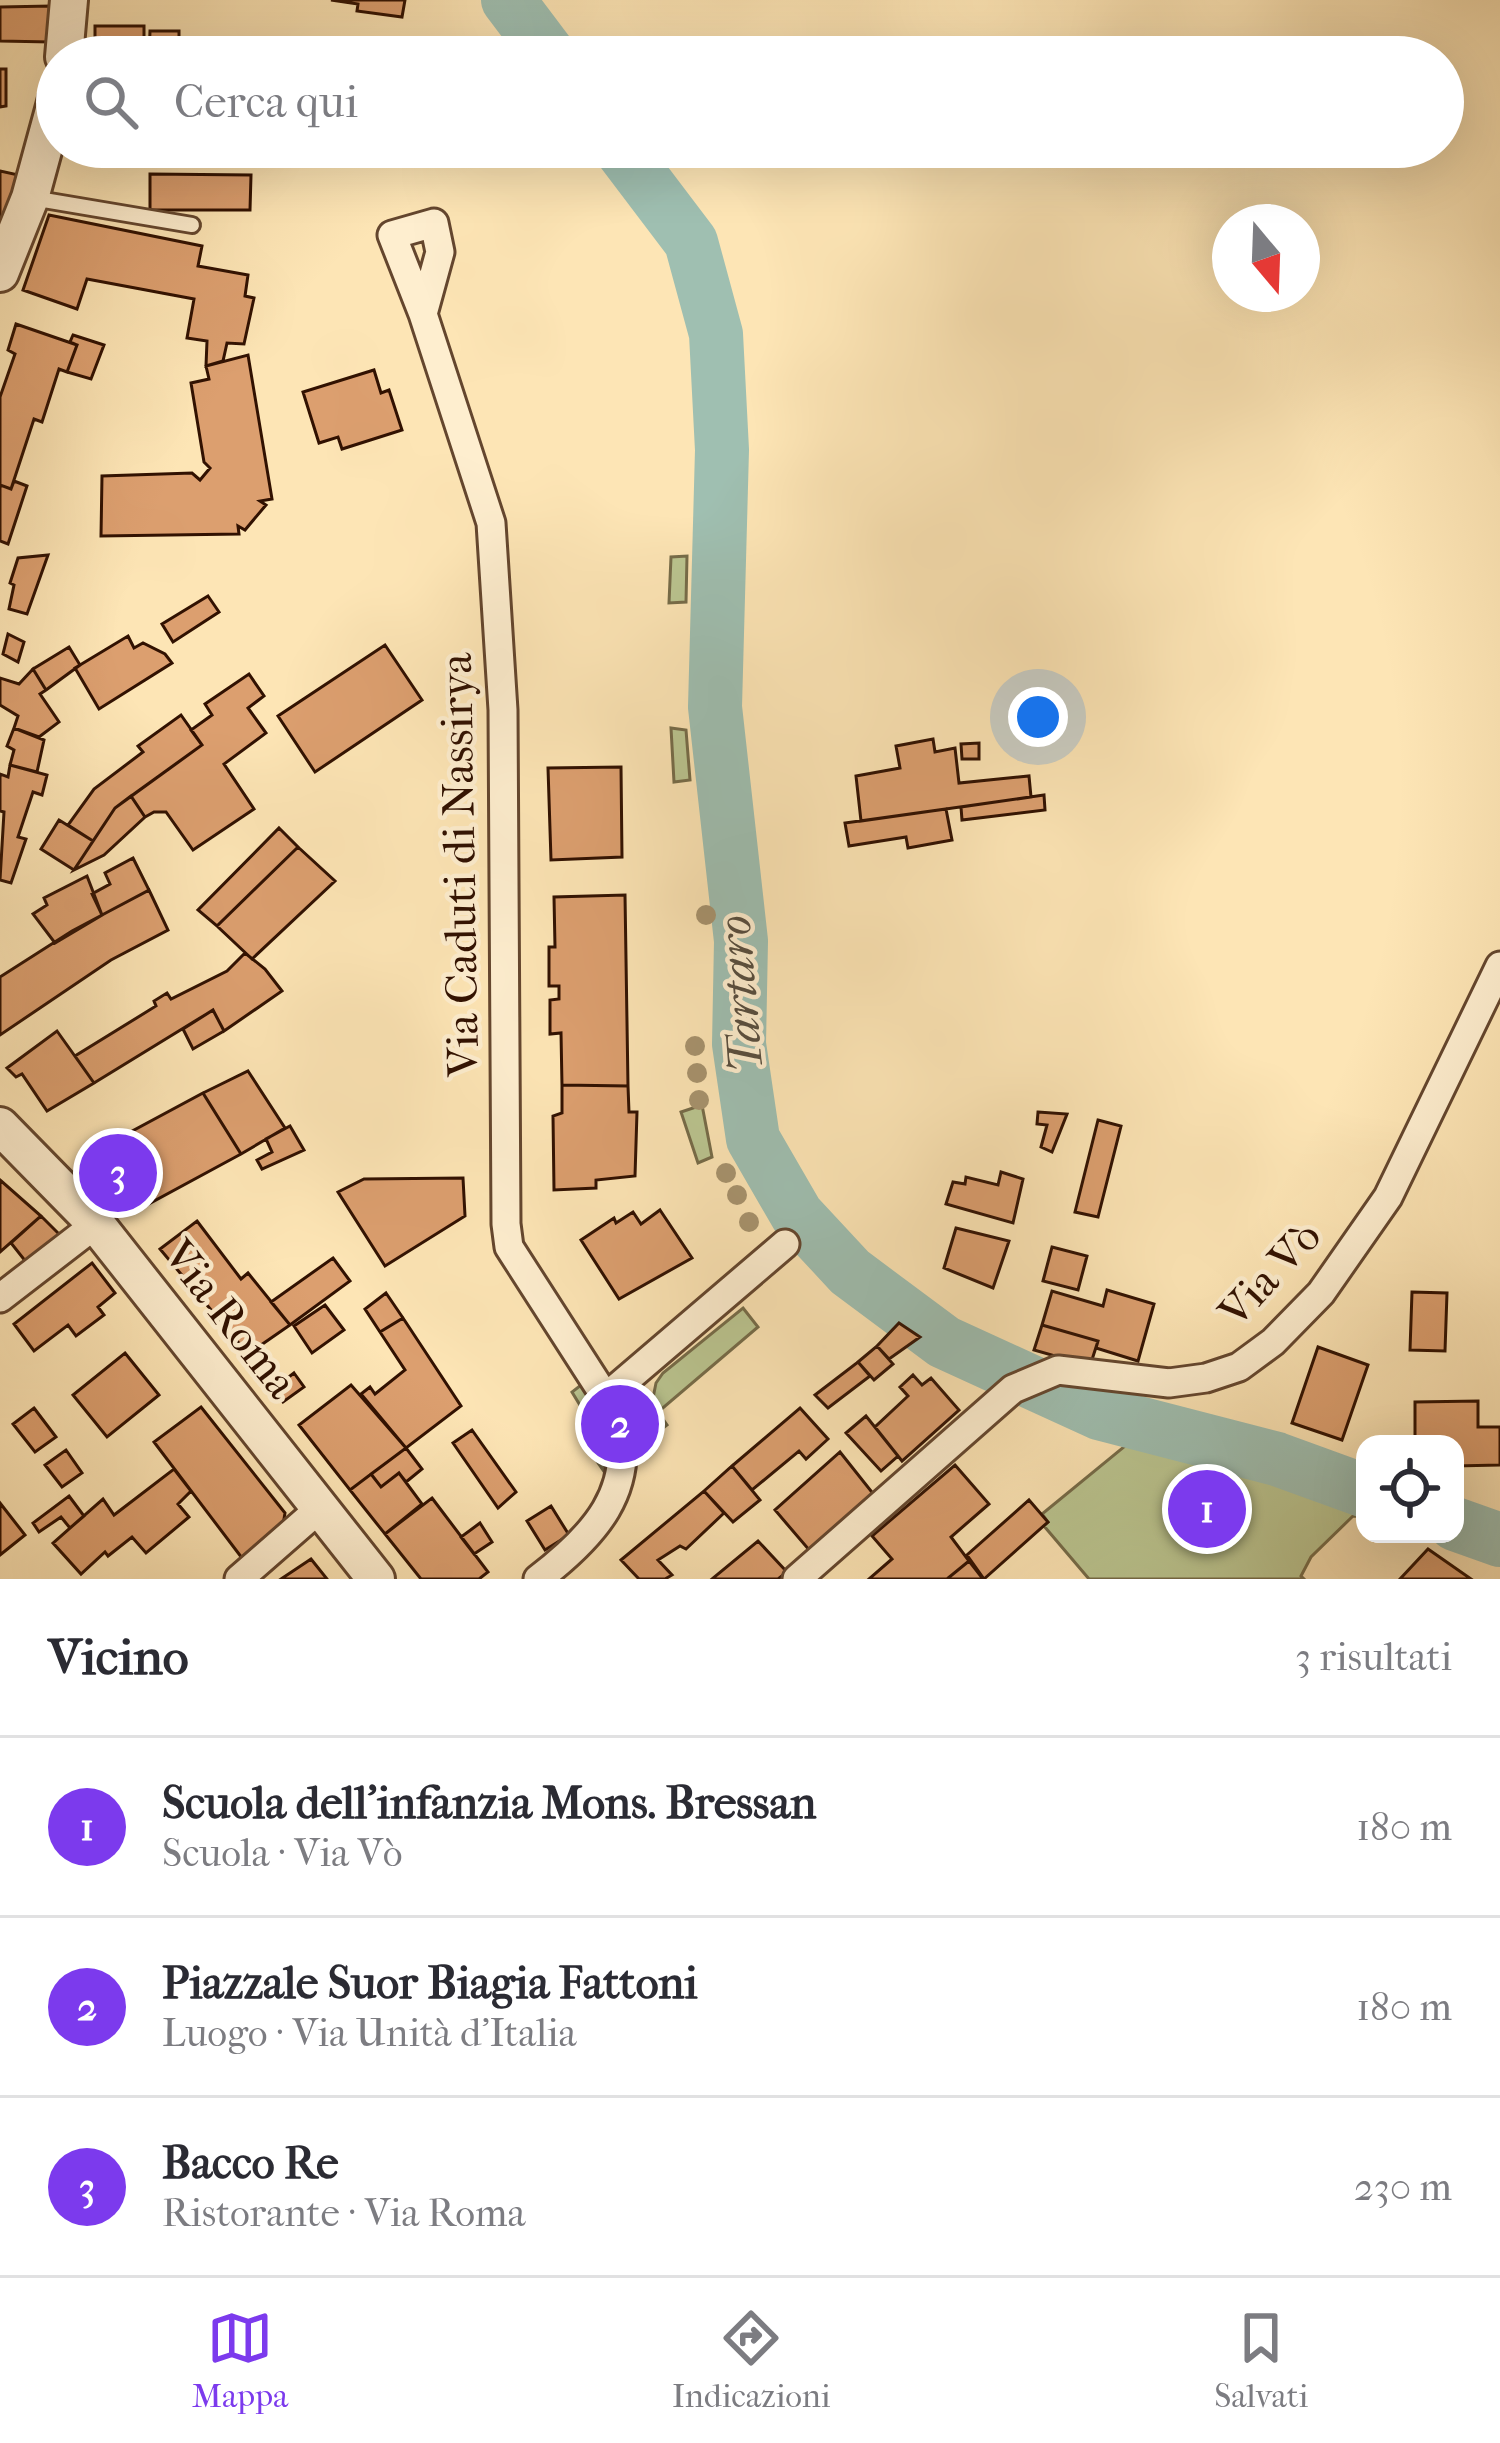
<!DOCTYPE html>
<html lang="it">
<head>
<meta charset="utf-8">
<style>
	:root { --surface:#fff; --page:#f2f2f3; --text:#2b2b33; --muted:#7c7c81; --line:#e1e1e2; --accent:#7c3aed }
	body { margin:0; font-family:"IM FELL French Canon",serif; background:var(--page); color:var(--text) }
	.controls { position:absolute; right:36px; bottom:36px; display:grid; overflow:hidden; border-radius:24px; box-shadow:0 12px 48px #0002 }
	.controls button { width:108px; height:108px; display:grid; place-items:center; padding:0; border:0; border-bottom:3px solid var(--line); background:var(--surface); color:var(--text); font:60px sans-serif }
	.compass { position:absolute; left:1212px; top:204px; width:108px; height:108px; border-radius:50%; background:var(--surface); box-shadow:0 12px 48px #0002; rotate:161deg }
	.you { position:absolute; left:1038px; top:717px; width:42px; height:42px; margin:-30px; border:9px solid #fff; border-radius:50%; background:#1a73e8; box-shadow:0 0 0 18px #1a73e833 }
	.badge { display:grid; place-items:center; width:78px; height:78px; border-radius:50%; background:var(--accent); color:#fff; font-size:39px; font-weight:700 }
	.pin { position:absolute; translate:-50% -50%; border:6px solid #fff; box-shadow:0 3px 12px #0006 }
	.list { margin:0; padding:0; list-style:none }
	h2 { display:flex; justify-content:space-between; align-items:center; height:156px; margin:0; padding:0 48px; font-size:51px }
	h2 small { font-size:39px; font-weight:400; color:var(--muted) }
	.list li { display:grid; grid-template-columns:78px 1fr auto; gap:36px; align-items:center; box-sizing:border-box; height:180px; padding:0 48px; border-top:3px solid var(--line) }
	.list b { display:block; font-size:45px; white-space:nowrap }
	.list p { margin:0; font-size:39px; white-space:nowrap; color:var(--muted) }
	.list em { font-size:39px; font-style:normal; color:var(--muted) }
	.icon { flex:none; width:66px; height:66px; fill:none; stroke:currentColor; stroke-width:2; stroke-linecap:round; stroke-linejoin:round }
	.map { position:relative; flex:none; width:1500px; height:1579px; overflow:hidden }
	.search { position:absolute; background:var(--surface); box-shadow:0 12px 48px #0002; left:36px; right:36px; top:36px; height:132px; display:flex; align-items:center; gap:30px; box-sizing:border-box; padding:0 42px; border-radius:66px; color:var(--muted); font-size:45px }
	.sheet { height:696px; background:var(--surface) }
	nav { display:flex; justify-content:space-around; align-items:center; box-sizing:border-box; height:168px; border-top:3px solid var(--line); background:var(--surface); font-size:33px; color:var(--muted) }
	nav a { display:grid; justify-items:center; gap:6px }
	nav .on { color:var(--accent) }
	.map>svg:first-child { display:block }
</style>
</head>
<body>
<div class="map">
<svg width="1500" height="1579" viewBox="0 0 1500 1579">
	<rect width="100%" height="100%" fill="#fde5b5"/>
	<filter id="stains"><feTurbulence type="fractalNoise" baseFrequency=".00167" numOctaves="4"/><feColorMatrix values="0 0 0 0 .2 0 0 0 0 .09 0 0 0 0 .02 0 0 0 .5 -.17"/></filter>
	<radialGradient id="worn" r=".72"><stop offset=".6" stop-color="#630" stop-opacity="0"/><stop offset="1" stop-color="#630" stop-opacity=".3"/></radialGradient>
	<path fill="#bbc691" stroke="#766c49" stroke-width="3" d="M687,556L686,602L669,603L671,557Z
		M671,728L686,730L690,780L674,782Z
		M702,1105L712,1157L698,1163L681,1112Z
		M743,1308L758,1327L658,1412L667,1425L644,1443L656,1383L663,1373Z
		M585,1382C604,1410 612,1437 603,1470L594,1457L606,1448L572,1392Z
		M1131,1441L1226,1461L1365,1503V1517L1353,1516L1311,1557L1301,1576L1304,1579H1089L1044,1526L1048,1522L1042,1514Z"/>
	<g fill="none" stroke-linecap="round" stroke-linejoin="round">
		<path stroke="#9fbfb1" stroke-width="54" d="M508,0L551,57
			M619,147L691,242L716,334L722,450L715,707L741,941L739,1044L753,1139L797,1215L850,1272L944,1342L1099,1413L1277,1459L1365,1491
			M1455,1524L1500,1540"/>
	</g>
	<path fill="#dc9f6f" stroke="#311101" stroke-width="3" d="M331,0H405L402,17L357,11L358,4Z
		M51,6L50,42L0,41V7Z
		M95,26H144V53L95,54Z
		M150,31H179V57H149Z
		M0,69H6V106L0,107Z
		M0,171L23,176L9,216L0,218Z
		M150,174L251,175L250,210H150Z
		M49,215L202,246L198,266L248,275L245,296L254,298L244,344L227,343L223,361L206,366L207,341L187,338L194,299L87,279L77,309L23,290Z
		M16,324L77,345L67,372L59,369L42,422L34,419L11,489L0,485V397L15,354L8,350Z
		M73,335L104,345L91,379L67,372L77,345L70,342Z
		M248,355L272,499L260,501L266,505L245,530L238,526L239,534L101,536L102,476L192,473L200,480L210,468L204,462L191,383L209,379L206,366Z
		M374,370L381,393L389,390L402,430L342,449L338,437L319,443L303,392Z
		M14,481L27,486L8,544L0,541V485L11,489Z
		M48,555L27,614L9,609L14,585L10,583L18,558Z
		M208,596L219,612L173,642L162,624Z
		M8,634L24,642L18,662L3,654Z
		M128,636L134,648L143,643L165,654L172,663L99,709L75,668Z
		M385,645L422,700L315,772L278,716Z
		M69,647L80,665L46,690L33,669Z
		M33,669L46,690L40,694L59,722L39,737L14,728L18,716L0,705V678L19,684Z
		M249,674L264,696L248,708L266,733L224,764L254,809L193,850L166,812H154L145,817L131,796L202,745L191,730L212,715L205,704Z
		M181,715L202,745L115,808L93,841L68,825L94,789L143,752L138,746Z
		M14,728L44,740L37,772L10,765L14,750L7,746Z
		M933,739L935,752L955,748L959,783L1029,776L1031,797L861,821L856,776L900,768L896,746Z
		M979,743V759H962L961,744Z
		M10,765L47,775L42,795L33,792L18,837L26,839L11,883L0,880L4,812L0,811V774L8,777Z
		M621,767L622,857L551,860L548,768Z
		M1044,795L1045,810L962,820L961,807Z
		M131,796L145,817L104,855L74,870L115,808Z
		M946,809L952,840L908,848L906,837L849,846L845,823Z
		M59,820L93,841L74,870L41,849Z
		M279,828L298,847L217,926L198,910Z
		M298,847L335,881L252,959L217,926Z
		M133,858L149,890L102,915L92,894L110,884L105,873Z
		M87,876L102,915L55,943L33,914L47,905L44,898Z
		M149,890L168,930L111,960L0,1035V977L72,931Z
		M625,895L628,1086L562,1085L561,1033L550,1034V1000L559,999V986H549V947H555L554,897Z
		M245,953L265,969L282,991L224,1031L213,1010L94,1083L75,1056L156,1006L154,1001L167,993L171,999L227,971Z
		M213,1010L224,1031L193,1049L183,1029Z
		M57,1031L94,1083L47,1111L22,1074L16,1077L7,1068Z
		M248,1071L285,1128L241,1154L203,1093Z
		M562,1085L628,1086L629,1112H637L635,1176L596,1180V1188L554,1190L553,1116L562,1113Z
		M203,1093L241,1154L130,1214L84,1157Z
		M1038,1112L1067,1114L1052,1152L1041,1147L1047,1125L1037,1124Z
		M1098,1120L1121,1126L1098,1217L1075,1212Z
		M290,1126L304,1150L262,1169L257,1160L272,1152L266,1139Z
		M1001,1172L1023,1179L1013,1223L946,1204L953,1182L965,1184L966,1177L998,1185Z
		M463,1178L465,1216L385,1266L338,1192L364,1179Z
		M0,1180L41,1216L0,1252Z
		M660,1210L692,1258L619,1299L581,1240L614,1218L616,1223L633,1212L641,1224Z
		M41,1216L66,1241L30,1267L11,1243Z
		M197,1221L241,1279L248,1273L290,1325L248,1354L160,1249Z
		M956,1228L1009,1241L993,1288L944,1268Z
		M1052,1247L1087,1256L1078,1290L1043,1281Z
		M333,1258L350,1281L290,1325L271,1302Z
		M92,1263L115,1293L98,1307L104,1315L76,1336L68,1325L34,1351L14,1324Z
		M1107,1290L1154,1304L1138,1361L1096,1348L1098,1341L1042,1325L1052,1291L1103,1306Z
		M1412,1292L1447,1293L1445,1351L1410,1350Z
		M386,1293L403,1318L380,1332L365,1309Z
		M325,1305L344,1330L312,1353L294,1326Z
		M403,1318L461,1406L406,1448L361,1394L370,1387L375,1394L405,1370L380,1332Z
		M899,1323L920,1337L889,1359L877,1346Z
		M1042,1325L1098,1341L1090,1366L1034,1350Z
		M877,1346L893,1364L874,1380L858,1362Z
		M1318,1347L1368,1365L1342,1440L1292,1423Z
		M125,1353L159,1395L107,1437L73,1395Z
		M858,1362L870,1376L828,1408L815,1395Z
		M294,1373L304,1387L283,1402L273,1389Z
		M913,1375L922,1385L931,1378L959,1410L902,1461L875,1427L908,1396L900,1387Z
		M351,1385L406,1448L350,1490L299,1425Z
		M1478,1401V1427H1500V1465L1455,1466V1444H1415V1402Z
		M201,1407L285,1513L283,1525L242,1558L154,1442Z
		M34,1408L56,1437L35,1452L13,1424Z
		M800,1408L828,1439L806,1459L799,1451L752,1490L732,1466Z
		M866,1416L898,1456L881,1471L846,1433Z
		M472,1430L516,1492L498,1508L453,1443Z
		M406,1448L422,1469L406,1482L399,1473L381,1487L371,1474Z
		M66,1450L82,1473L62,1487L45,1465Z
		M840,1452L875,1496L810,1551L775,1510Z
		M955,1465L989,1504L951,1537L969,1561L947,1579H869L892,1559L872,1536Z
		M732,1466L760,1500L733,1522L704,1491Z
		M174,1469L191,1491L178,1504L189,1517L146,1553L132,1537L108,1556L105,1552L81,1574L53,1543L103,1499L114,1515Z
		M399,1473L422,1504L385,1534L350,1490L371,1474L381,1487Z
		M704,1491L724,1513L686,1549L680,1546L658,1560L672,1575L665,1579H639L621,1560Z
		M69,1496L84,1516L70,1528L61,1517L39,1532L33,1523Z
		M432,1498L488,1572L479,1579H421L385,1534Z
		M1029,1500L1048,1522L984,1579L967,1555Z
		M0,1503L25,1535L0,1555Z
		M551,1506L569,1535L545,1550L527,1521Z
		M480,1523L492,1542L474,1554L461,1537Z
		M758,1541L787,1572L778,1579H712Z
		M1428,1549L1471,1579H1400Z
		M311,1559L327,1579H281Z
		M969,1561L983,1579H947Z"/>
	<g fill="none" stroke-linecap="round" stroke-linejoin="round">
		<defs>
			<path id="service" d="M32,198L192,225"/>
			<path id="minor" d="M423,314L440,252L434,223L392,235L423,314L491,523L503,710L506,1224L509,1247L617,1415C638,1490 593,1537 538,1579
				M0,1298L96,1224
				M606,1397L785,1244
				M239,1579L318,1510
				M797,1579L1013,1389L1058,1370L1169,1383L1206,1378L1239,1367L1273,1342L1321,1293L1388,1197L1500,966"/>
			<path id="tertiary" d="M64,57L69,0
				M0,273L30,198L57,99
				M0,1126L96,1224L376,1579"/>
		</defs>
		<use href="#service" stroke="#64462e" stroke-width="20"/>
		<use href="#minor" stroke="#64462e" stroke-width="33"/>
		<use href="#tertiary" stroke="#64462e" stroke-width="42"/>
		<use href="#service" stroke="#feeecf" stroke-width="14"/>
		<use href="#minor" stroke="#feeecf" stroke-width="27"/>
		<use href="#tertiary" stroke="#feeecf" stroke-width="36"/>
	</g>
	<g fill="#a7936e">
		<circle cx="706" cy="915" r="10"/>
		<circle cx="695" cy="1046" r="10"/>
		<circle cx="697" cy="1073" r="10"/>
		<circle cx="699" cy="1100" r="10"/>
		<circle cx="726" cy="1173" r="10"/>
		<circle cx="737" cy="1195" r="10"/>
		<circle cx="749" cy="1222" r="10"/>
	</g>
	<g text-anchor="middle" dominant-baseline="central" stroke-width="9" stroke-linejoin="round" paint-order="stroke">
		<g font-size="45" fill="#311101" stroke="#feeecf">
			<text transform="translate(460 865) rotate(-91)">Via Caduti di Nassirya</text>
			<text transform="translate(1270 1274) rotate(-47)">Via Vò</text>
			<text transform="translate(230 1319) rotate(52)">Via Roma</text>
		</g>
		<g font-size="48" font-style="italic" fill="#584e3f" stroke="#feeecf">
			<text transform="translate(740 994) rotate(-95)">Tartaro</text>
		</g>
	</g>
	<rect width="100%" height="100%" filter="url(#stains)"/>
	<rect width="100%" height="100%" fill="url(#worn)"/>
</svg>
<div class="controls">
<button><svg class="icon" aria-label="locate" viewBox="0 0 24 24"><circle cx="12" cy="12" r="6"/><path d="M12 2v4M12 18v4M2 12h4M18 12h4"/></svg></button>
</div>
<svg class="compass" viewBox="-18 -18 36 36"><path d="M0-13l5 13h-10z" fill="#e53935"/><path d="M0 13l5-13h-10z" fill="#7c7c81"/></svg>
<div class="you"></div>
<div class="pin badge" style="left:1207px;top:1509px">1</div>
<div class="pin badge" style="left:620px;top:1424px">2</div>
<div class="pin badge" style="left:118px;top:1173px">3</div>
<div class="search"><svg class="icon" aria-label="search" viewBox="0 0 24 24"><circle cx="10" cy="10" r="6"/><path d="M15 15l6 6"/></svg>Cerca qui</div>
</div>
<section class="sheet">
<h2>Vicino<small>3 risultati</small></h2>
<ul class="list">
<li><span class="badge">1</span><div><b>Scuola dell'infanzia Mons. Bressan</b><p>Scuola · Via Vò</p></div><em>180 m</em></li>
<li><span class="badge">2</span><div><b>Piazzale Suor Biagia Fattoni</b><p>Luogo · Via Unità d'Italia</p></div><em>180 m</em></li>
<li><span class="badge">3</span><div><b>Bacco Re</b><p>Ristorante · Via Roma</p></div><em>230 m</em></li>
</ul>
</section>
<nav>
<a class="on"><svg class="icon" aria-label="map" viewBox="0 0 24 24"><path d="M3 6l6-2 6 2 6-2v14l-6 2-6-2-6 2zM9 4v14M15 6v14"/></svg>Mappa</a>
<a><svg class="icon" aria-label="directions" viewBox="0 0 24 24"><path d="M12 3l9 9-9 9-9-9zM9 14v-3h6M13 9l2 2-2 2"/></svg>Indicazioni</a>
<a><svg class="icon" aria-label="saved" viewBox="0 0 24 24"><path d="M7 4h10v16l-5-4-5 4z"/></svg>Salvati</a>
</nav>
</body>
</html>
